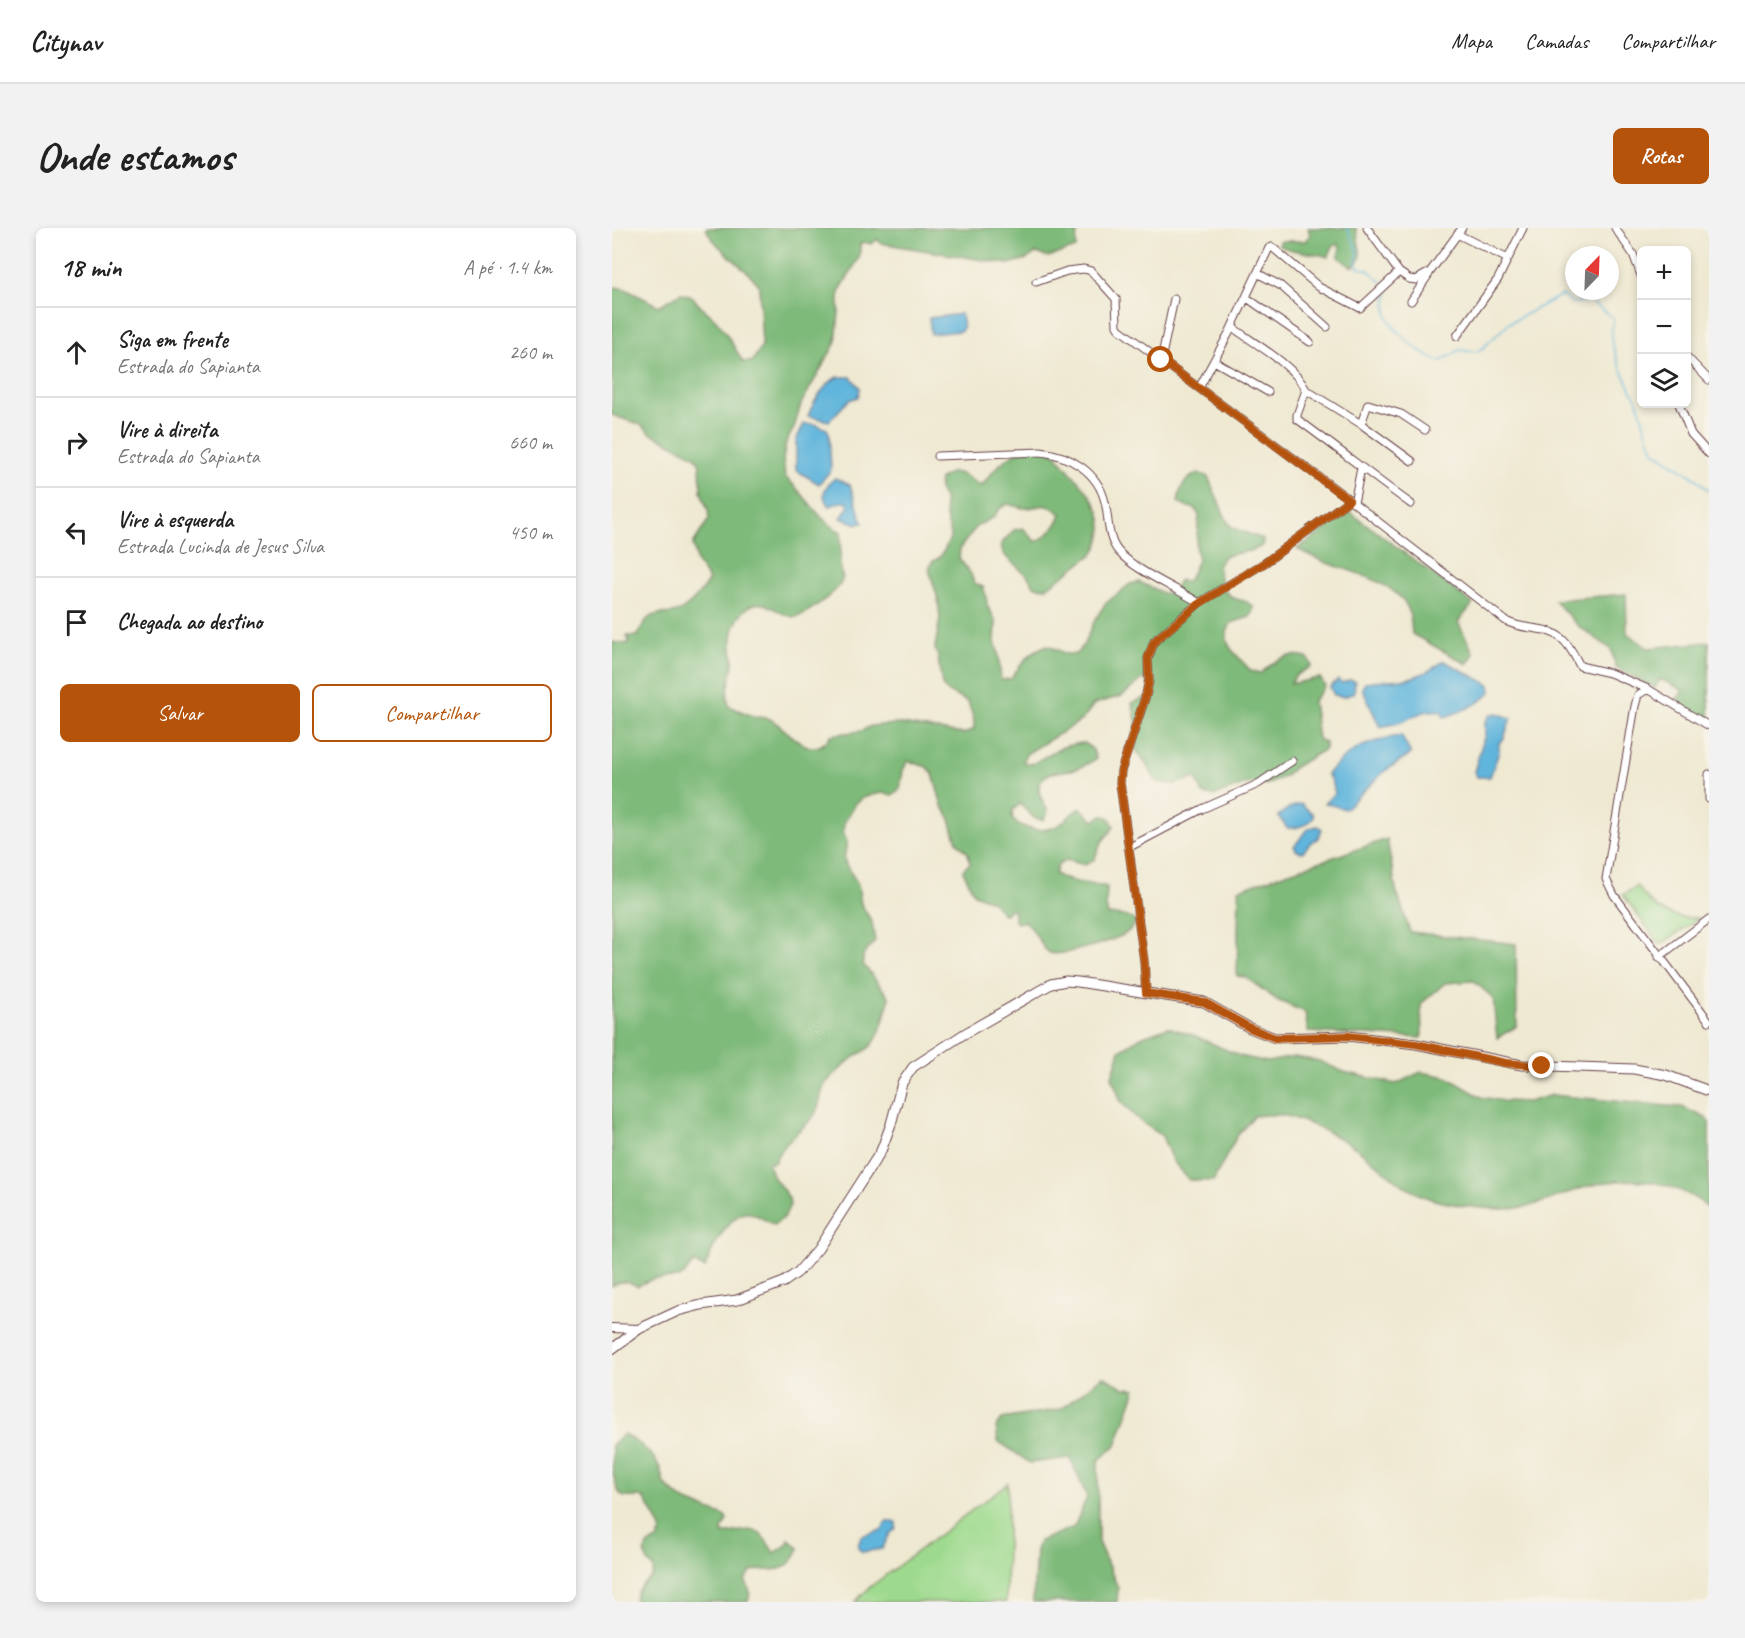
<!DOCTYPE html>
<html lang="pt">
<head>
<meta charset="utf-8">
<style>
	:root { --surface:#fff; --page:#f2f2f2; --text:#222; --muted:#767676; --line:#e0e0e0; --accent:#b45309 }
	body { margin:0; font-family:Caveat,sans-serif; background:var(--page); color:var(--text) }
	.controls { position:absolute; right:18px; top:18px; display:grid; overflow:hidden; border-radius:9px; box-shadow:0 3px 9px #0003 }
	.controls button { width:54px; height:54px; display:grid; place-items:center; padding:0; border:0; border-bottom:2px solid var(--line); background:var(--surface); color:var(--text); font:30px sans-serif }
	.compass { position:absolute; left:953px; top:18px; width:54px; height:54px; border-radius:50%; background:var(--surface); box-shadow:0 3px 9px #0003; rotate:23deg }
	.stop { position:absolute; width:18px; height:18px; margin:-14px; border:4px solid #b45309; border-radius:50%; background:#fff }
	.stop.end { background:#b45309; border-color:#fff; box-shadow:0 2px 6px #0008 }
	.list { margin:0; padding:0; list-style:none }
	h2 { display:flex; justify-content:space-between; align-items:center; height:78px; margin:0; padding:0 24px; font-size:26px }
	h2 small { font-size:20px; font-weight:400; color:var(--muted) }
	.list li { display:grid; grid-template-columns:39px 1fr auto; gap:18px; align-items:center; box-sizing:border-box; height:90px; padding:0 24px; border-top:2px solid var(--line) }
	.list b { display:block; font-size:22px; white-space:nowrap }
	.list p { margin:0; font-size:20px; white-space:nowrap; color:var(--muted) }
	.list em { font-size:20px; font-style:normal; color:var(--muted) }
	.actions { display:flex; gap:12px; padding:18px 24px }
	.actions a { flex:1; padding:14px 0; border:2px solid var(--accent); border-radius:9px; text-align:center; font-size:21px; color:var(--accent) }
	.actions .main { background:var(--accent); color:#fff }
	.icon { flex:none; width:33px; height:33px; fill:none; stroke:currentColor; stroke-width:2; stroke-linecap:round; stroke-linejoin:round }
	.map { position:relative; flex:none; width:1097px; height:1374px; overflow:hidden; border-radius:9px }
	header { display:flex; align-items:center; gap:36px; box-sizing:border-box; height:84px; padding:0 30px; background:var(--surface); border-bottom:2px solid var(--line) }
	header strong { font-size:28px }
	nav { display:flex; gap:33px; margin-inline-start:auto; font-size:21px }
	.intro { display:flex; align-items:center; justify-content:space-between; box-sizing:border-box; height:144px; padding:0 36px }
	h1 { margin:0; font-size:42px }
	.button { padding:15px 27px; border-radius:9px; background:var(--accent); color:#fff; font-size:21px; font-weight:700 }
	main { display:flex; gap:36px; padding:0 36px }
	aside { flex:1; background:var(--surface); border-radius:9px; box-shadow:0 3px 9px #0003 }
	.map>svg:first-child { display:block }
</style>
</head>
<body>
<header>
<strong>Citynav</strong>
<nav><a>Mapa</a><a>Camadas</a><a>Compartilhar</a></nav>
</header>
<div class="intro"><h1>Onde estamos</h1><a class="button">Rotas</a></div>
<main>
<aside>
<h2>18 min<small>A pé · 1.4 km</small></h2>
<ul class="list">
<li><svg class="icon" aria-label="ahead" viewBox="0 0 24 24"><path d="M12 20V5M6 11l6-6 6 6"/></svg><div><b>Siga em frente</b><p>Estrada do Sapianta</p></div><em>260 m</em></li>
<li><svg class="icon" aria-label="right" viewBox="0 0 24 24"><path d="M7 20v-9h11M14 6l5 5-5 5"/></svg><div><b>Vire à direita</b><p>Estrada do Sapianta</p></div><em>660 m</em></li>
<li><svg class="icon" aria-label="left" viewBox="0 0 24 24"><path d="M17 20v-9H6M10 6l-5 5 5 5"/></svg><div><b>Vire à esquerda</b><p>Estrada Lucinda de Jesus Silva</p></div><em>450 m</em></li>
<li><svg class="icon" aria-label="arrive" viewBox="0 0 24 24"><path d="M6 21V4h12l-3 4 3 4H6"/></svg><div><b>Chegada ao destino</b></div></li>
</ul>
<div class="actions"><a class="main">Salvar</a><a>Compartilhar</a></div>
</aside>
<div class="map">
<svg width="1097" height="1374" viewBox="0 0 1097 1374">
	<rect width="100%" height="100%" fill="#f7f3e8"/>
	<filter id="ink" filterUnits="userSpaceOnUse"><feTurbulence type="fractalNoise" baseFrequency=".0167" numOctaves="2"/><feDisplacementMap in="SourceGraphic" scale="12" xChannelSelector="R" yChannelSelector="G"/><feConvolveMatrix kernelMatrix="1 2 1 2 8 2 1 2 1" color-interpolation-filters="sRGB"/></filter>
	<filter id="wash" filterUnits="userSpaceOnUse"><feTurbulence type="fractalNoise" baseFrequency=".008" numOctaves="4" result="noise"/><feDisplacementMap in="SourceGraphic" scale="24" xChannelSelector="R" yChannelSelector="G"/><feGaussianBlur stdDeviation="1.35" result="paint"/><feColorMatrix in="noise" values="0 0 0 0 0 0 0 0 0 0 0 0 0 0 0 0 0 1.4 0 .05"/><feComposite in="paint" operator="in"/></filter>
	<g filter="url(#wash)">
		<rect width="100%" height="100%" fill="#efe9d2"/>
		<path fill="#9eda8e" stroke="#747c5c" stroke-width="1.5" d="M1025,658C1038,675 1047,685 1069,689C1075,690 1082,689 1088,690L1049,716L1045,713L1011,667Z
			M396,1255L394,1374H243L258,1359Z"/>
		<path fill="#7eba79" stroke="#646c52" stroke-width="1.5" d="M94,0H465L464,20L436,29L424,25L415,31L396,36L268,15L266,11L259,16L252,14L248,16V28L227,64V84L224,114L189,176L182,200L174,214L171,232L173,249C194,266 204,291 229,304L228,341L231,350C229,353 229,356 227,358C221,366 190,390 182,389C172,388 162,379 152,376C134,372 122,394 120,409C119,416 121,425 121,432C121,449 112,461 117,478C126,482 135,486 144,489C149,490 153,489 158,491C178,502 200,538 219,507L249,503L259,498L270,497L290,496L352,506L362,501V492L356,474L336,464L330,457L326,429L323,420L328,390L326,371L317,341L320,334L328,329L333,321L339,308L334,289L332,271L327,262V253C344,235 352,250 370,258C386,234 409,213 440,221C462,254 510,283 481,326L434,360L423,359C419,353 416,347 410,343C400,333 391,331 389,316L402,302L411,300L424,314C435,308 445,298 449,286C434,274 433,277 416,280C410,281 401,277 395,276L387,281L382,289L365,298L348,320L347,330L359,346L362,355L371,359L374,368L375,377L384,394L383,414L386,424L389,452L399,451C409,435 418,423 436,417L454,426H464L471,418L483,392L493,376L518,356L527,354L553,366L562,360L568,352L571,354L577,351L586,332L584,321L587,287L582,280L574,279L566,274C568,259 572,251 587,245L596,249L615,293L621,300L651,311L650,318L642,322L612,328L606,338C608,352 609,365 624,371C634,374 634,372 642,380L638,389L619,395L615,404V413L619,421L639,443L649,445C663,432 677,423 696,430L700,438L684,447L679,455C689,455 698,451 708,450L713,458L701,473L706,511L713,515V521L681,540L675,547L659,555L651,557L637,555L601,568L591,566L585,553L582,550L563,556L544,554C538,539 526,527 519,513L525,495L520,475L537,468L538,458L532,450L510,468L482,476L470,492L414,526L411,534L420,536C440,525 449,516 473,515L481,522L484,531C479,534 473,537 467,540C455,545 430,540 427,558C425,567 433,576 436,584L431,592L422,590L408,576L401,582L400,591C412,602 430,605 445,598C454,593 459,585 468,580L482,593L490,587L498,590L502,599L489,615L482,632L473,637L454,632L446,637L443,646C459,656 477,655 495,659L494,678L496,687C506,687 516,687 524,694C520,700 517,704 511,707C500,713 448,729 438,725C428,720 424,701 412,693L405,695L403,693L401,681H398L394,686H391L380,673L362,666L351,643L353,639L358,636L356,625L345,614L337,588L330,578L321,546L315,539L296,533L291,542L288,561L280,567L270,565L260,567L251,570L243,576L232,595L231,605L235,613L232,631L235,639L246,656L249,676L260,694L263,713L251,727V736L277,769V773C273,785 270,802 263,813C259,821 249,825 242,829C239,831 216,852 214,855C207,864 210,878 201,889C189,903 167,917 163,934L156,936L160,947L177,970L178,977L173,988L163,997C155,994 147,987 138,985C119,981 98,1024 93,1040L81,1035L72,1047L67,1050L41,1051L25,1058C15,1053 10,1052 0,1058V414L15,416L17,413L15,408H26C38,374 53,393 71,381C82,374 90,363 97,352L85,335L81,316L97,291L96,282L89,264L88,236L83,228L38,205L29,197L0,187V59L11,60L47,78L69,65L81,69C88,81 93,81 101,89C112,99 123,121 131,134H140L150,118L147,57C133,38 101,19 94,0Z
			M696,0H744L749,28L744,36L740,39L726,29L728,20L726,16L721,18L716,29C702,24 679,25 667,17V13H693L698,7Z
			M738,284L861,376L846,394L862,426L855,436L800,406C799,394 799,381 790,371C773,352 738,343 715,335C705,331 695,326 685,321Z
			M1014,366L1015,405L1036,420L1097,414V490L1091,489L1064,473L1071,462L1048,451L1043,460L1004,440L999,421L965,397L942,372Z
			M775,611L784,662L798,704L904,716L905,798L885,810L881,770L862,753L833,755L809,776L810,810L696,804L693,784L665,772L633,749L625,748L627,661Z
			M556,799L581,807L628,828L655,834L682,829L707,833L732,844L784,856L809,844L835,849L869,869L891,873L916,874L940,867L1044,877L1070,879L1094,890L1097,894V980C1058,949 1011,946 964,962C949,967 933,975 917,978C892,984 861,980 836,975C793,968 776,943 744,920C727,909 689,890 669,887C661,886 651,887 642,888L625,908L601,953L577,952L560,932L550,908L528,893L509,874L500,849L508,822L531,808Z
			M491,1148L512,1160L524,1161L504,1217L486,1233V1314L506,1360L505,1374H421L424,1322L427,1313L462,1299L475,1269L458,1230L418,1235L386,1213L384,1199L390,1191L449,1181Z
			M12,1206L28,1216L42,1230L48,1240L52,1256L72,1273L113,1288L115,1292L110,1302L111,1306C143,1301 145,1296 162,1325L175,1317L177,1312L187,1320C175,1348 163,1340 140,1343L133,1352C137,1360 140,1366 135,1374H22C24,1362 29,1356 39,1350L42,1341L36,1334L32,1325L37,1316L45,1312C46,1310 49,1304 49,1302C49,1298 35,1275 32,1270C26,1268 19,1270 13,1269C0,1266 0,1231 0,1217Z"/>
		<path fill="#60b5dc" stroke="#556a84" stroke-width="1.5" d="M349,86L351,100L348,103L319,106L317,90Z
			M225,149H239L248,160L246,169L237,172L217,193L196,188C202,173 211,158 225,149Z
			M192,196H203L215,201L217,205L219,242L207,256L184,242V212Z
			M223,250L238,257L251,295L246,296L229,290L237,278L235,274H229L218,278C207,268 213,258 223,250Z
			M832,433L878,457L879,464C867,477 849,484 832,489L829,483C814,481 806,486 792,493C785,496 776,497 768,499L750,460L754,454C771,451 792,454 807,447C816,444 824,438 832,433Z
			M726,452L729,455L738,452L743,453L742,465L732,469L722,467L718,459Z
			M884,485L899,490L892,510L887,515V524L878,549H865L862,544L873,506V494L877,488Z
			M789,507L799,526L773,543L733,581L713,575L723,565L719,552L715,546C739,519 754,515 789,507Z
			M689,576L701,586V590C697,597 683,601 675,600L666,588L677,580Z
			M706,598L710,601L706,610L698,615L691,624L685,623L682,618C692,609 689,601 706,598Z
			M274,1294H284V1301L278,1306L270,1321L250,1324L246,1319L249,1308L270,1302Z"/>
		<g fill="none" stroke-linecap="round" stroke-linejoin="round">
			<path stroke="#60b5dc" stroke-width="1.5" d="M735,0L746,23L744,35L746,39L756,42L770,54
				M777,61C775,69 773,81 776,89C782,105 812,129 828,133L839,128L847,122L864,124L871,120L897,95L950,67L960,75L978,73L1001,90L999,110L1006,134L1026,175L1036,209L1043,224L1086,252L1097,263"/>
		</g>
	</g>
	<g filter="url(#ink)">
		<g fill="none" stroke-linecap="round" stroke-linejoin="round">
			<defs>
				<path id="minor" d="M755,0L787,44L797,51L804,52L818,44L850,0
					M1003,0L1021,26L1030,50
					M845,6L896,31
					M645,45L669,58L715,99
					M424,54L455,43L472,41L479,43L504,71L505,98L507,101L742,275L894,393C911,403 934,397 949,410C958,417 963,429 968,438L998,445L1036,461L1097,498
					M635,70L698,114
					M799,73L817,46
					M620,99C643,116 682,137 694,162L685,187V191C724,219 760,248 799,276
					M845,108L886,51L911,0
					M1074,128L1097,152
					M549,132L562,71
					M602,133L656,164
					M587,160L618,103L657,20L660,19L707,59L748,80L787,44
					M694,162L749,196L800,233
					M1067,176L1079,206L1097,226
					M749,196L756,176L789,186L813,202
					M325,228L429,224C458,227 486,244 493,274C497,290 495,310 506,323C523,343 565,360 587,375
					M742,275L749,240
					M1036,461L1026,467L1023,478L994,651L1002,667L1097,793
					M1097,546V571
					M516,620L590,581L646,556L680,533
					M1047,729L1097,691
					M534,765L532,733L508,555L509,543L534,467L537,452L536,431L542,414L546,410L587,375L654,334L737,272"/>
				<path id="tertiary" d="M0,1100L27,1101"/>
				<path id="secondary" d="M0,1121L27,1101L66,1083L89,1077L125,1072L172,1054L186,1044L206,1021L269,923L279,896L290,855L301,839L352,806L439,756L454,753L466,754L592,774L638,800L663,810L736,808L804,816L910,837L1022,841L1054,847L1097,863"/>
			</defs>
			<use href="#minor" stroke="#633d44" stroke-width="9"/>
			<use href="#tertiary" stroke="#633d44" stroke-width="10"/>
			<use href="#secondary" stroke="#633d44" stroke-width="11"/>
			<use href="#minor" stroke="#fff" stroke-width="7"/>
			<use href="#tertiary" stroke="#fff" stroke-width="8"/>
			<use href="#secondary" stroke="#fff" stroke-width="9"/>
		</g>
	</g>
	<g fill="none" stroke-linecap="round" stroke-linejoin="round" filter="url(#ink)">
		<path stroke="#b45309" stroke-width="8" d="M549,132L737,272L654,334L588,375L546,410L542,414L536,430L537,452L534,467L509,543L508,555L532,733L534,765L592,774L638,800L663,810L736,808L804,816L894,835L930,838"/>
	</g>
</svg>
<div class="controls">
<button>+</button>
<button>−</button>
<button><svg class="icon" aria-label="layers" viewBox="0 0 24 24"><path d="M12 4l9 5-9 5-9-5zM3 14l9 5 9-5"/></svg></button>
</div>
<svg class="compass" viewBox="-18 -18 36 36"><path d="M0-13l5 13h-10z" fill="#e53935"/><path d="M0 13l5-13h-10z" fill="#767676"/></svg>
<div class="stop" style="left:549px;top:132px"></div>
<div class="stop end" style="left:930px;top:838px"></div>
</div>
</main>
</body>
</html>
